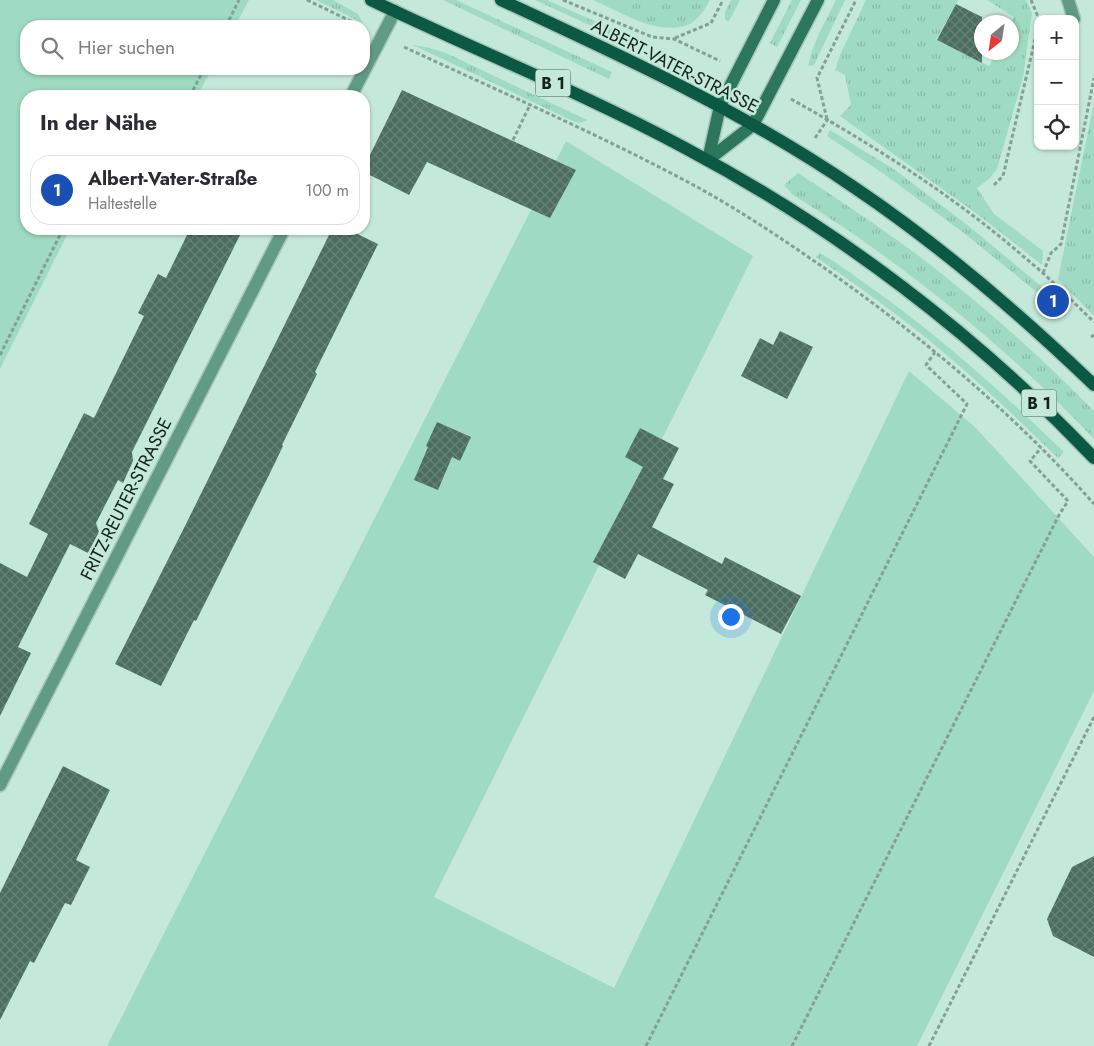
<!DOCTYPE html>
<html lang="de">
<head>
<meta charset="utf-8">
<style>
	:root { --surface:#fff; --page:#f2f2f3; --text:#2b2b33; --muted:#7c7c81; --line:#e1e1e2; --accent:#ea580c }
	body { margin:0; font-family:Jost,sans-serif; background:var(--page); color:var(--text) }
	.controls { position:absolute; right:15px; top:15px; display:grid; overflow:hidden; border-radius:10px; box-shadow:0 1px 4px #0004 }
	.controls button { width:45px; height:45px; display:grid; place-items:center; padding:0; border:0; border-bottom:1px solid var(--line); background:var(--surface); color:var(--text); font:25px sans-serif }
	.compass { position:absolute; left:974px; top:15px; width:45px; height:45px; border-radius:50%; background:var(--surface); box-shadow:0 1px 4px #0004; rotate:210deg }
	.you { position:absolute; left:730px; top:616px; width:18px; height:18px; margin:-12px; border:4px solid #fff; border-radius:50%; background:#1a73e8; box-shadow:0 0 0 8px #1a73e833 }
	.badge { display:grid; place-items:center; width:32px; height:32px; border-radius:50%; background:var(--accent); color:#fff; font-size:16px; font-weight:700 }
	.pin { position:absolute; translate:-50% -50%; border:2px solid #fff; box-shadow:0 1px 5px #0006 }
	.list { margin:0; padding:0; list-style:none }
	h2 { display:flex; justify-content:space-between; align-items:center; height:65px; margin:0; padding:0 20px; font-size:21px }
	h2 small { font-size:16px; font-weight:400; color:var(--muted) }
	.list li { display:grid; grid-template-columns:32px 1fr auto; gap:15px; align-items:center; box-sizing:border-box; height:70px; margin:0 10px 10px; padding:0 10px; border:1px solid var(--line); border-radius:20px }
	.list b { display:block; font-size:19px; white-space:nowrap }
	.list p { margin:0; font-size:16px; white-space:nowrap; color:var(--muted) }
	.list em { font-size:16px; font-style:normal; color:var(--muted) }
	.icon { flex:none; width:28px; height:28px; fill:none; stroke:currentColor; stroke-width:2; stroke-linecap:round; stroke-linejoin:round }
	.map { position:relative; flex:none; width:1094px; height:1046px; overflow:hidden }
	.search { position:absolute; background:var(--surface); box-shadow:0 1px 4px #0004; left:20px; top:20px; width:350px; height:55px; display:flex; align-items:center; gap:12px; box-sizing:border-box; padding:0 18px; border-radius:20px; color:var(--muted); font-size:19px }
	.panel { position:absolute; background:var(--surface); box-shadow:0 1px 4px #0004; left:20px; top:90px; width:350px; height:145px; border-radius:20px }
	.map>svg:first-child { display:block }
</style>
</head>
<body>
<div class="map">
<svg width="1094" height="1046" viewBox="0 0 1094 1046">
	<defs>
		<pattern id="grass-tufts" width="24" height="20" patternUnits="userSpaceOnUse" patternTransform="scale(1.25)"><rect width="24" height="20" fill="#9fdac3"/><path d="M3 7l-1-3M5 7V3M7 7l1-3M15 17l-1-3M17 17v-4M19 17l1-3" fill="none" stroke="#88bba7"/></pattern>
		<pattern id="building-cross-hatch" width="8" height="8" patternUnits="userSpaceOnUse" patternTransform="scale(1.25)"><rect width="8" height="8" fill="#4c6e60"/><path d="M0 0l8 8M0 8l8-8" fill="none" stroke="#678277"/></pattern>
	</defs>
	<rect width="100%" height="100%" fill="#c4e9da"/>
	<path fill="url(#grass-tufts)" d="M316,0H333L358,14L363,23Z
		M443,0H456L612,72L609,79Z
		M535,0H547L626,35V42Z
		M635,0H710C706,8 700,16 693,22C675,34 644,25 627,16Z
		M731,0H740L729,21H727L725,19V12Z
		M792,0H801L777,47L770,43Z
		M836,0H845L814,65L808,66C813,42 825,22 836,0Z
		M866,0H958L936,40L989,66L996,53L1012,52L1011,22L1014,17L987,0H1026L1032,13L1023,77L997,169L989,179L977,188L994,214L1043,251L1042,265L976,213L840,116L851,105L845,75L835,70L840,55Z
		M413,45L426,47L446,53L587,120L580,123L575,122Z
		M1094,102V316L1058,279Z
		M830,130L895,170L970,227L1054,297L1049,302L964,233L884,174L827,136Z
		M798,173C848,206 900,240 947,278C998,319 1048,364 1094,411V439C1025,366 948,301 866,243C843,226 818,211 793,195L784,185Z
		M820,253C841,265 860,280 880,294C945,341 1006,396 1064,452L1058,458C1020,421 982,385 942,351C902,317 859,287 816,257Z"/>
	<path fill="#9fdac3" d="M0,0H249L235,26H26V69H212L197,96H26V229H70L0,369Z
		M593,0H635L627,16Z
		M566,141L753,256L434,897L614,988L909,371L976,428L1094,557V691L917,1046H107Z"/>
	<path fill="url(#building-cross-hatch)" d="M956,4L982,17V63L937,40Z
		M402,90L576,170L550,218L427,162L409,195L364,172V167Z
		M190,229H243L132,452L133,461L123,483L118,480L96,523L99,532L88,553L70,544L18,647L31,653L0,716V563L27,577L48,534L29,524L84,413L94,418L144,316L138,313L158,274L166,278Z
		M332,229H347L378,244L315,372L317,374L282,445L283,446L271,471L196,621L194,620L161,686L115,664L184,528Z
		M780,331L813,347L787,399L741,376L760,338L773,345Z
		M437,422L471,437L460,461L452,457L438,490L414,480L428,447L426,446Z
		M640,428L679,448L663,479L674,484L652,527L722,564L725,557L801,596L781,634L705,595L708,590L638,554L625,579L593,562L643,467L625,457Z
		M63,766L110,790L76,860L90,867L71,905L65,903L34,963L30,961L0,1020V893Z
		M1094,856V957L1053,936L1047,919L1072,867Z"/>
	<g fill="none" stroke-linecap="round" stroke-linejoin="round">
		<defs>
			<path id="minor" d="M1068,0L1074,19
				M351,96L395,11
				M0,785L284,229"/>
			<path id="secondary" d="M708,160L753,125L818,0
				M708,160L720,106L774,0"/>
			<path id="primary" d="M371,0C475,50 583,93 685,148C836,228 976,334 1094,458
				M501,0C622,56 744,112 855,188C941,246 1019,313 1094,385"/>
		</defs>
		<use href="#minor" stroke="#a4c5b8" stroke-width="15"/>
		<use href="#secondary" stroke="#a4c5b8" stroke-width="15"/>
		<use href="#primary" stroke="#a4c5b8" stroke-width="15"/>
		<path stroke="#84a095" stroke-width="3" stroke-dasharray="4 2.5" stroke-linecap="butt" d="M307,0L361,26
			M563,0L652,37L674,39L720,61
			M1031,0L1039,19
			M226,26L239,0
			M675,38L711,23L723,0
			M404,47C503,93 603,136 699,188C744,213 787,242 830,272C926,340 1016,416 1094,504
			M190,96L204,69
			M791,99C873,145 954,196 1024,257C1049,277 1071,300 1094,322
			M827,119L817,78L856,0
			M815,138L828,119
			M513,140L530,105
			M994,185L1003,176L1038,27
			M1043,273L1051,253L1061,244L1094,78
			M1091,337L1094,335
			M0,355L63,229
			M646,1046L967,404L926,365L935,352
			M792,1046L1059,515L1068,501L1030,461L1041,448
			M929,1046L1094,717"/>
		<use href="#minor" stroke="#619b85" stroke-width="12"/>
		<use href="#secondary" stroke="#2b765d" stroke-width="12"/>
		<use href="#primary" stroke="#0c5943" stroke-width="12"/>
	</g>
	<g text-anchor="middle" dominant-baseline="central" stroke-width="5" stroke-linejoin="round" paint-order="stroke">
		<g fill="#c4e9da" stroke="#485d54" stroke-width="1">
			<rect x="535.5" y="69.5" width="35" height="27" rx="4"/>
			<rect x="1021.5" y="389.5" width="35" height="27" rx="4"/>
		</g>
		<g font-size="16" font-weight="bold" fill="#13211b">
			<text x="553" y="83">B 1</text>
			<text x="1039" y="403">B 1</text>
		</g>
		<g font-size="18" fill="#13211b" stroke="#c4e9da">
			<text transform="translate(675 66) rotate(27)">ALBERT-VATER-STRASSE</text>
			<text transform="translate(126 499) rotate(-63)">FRITZ-REUTER-STRASSE</text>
		</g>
	</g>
</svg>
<div class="controls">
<button>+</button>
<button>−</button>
<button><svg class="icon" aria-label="locate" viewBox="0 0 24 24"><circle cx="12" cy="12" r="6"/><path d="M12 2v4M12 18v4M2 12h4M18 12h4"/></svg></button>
</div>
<svg class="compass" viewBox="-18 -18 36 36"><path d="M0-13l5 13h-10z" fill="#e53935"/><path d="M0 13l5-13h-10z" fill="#7c7c81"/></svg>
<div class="you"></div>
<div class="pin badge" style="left:1053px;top:301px;background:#1a4fb4">1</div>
<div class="search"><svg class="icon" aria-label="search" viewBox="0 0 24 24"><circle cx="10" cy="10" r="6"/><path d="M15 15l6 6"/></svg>Hier suchen</div>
<section class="panel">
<h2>In der Nähe<small></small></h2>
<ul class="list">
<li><span class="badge" style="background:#1a4fb4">1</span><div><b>Albert-Vater-Straße</b><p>Haltestelle</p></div><em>100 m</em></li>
</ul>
</section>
</div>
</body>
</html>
